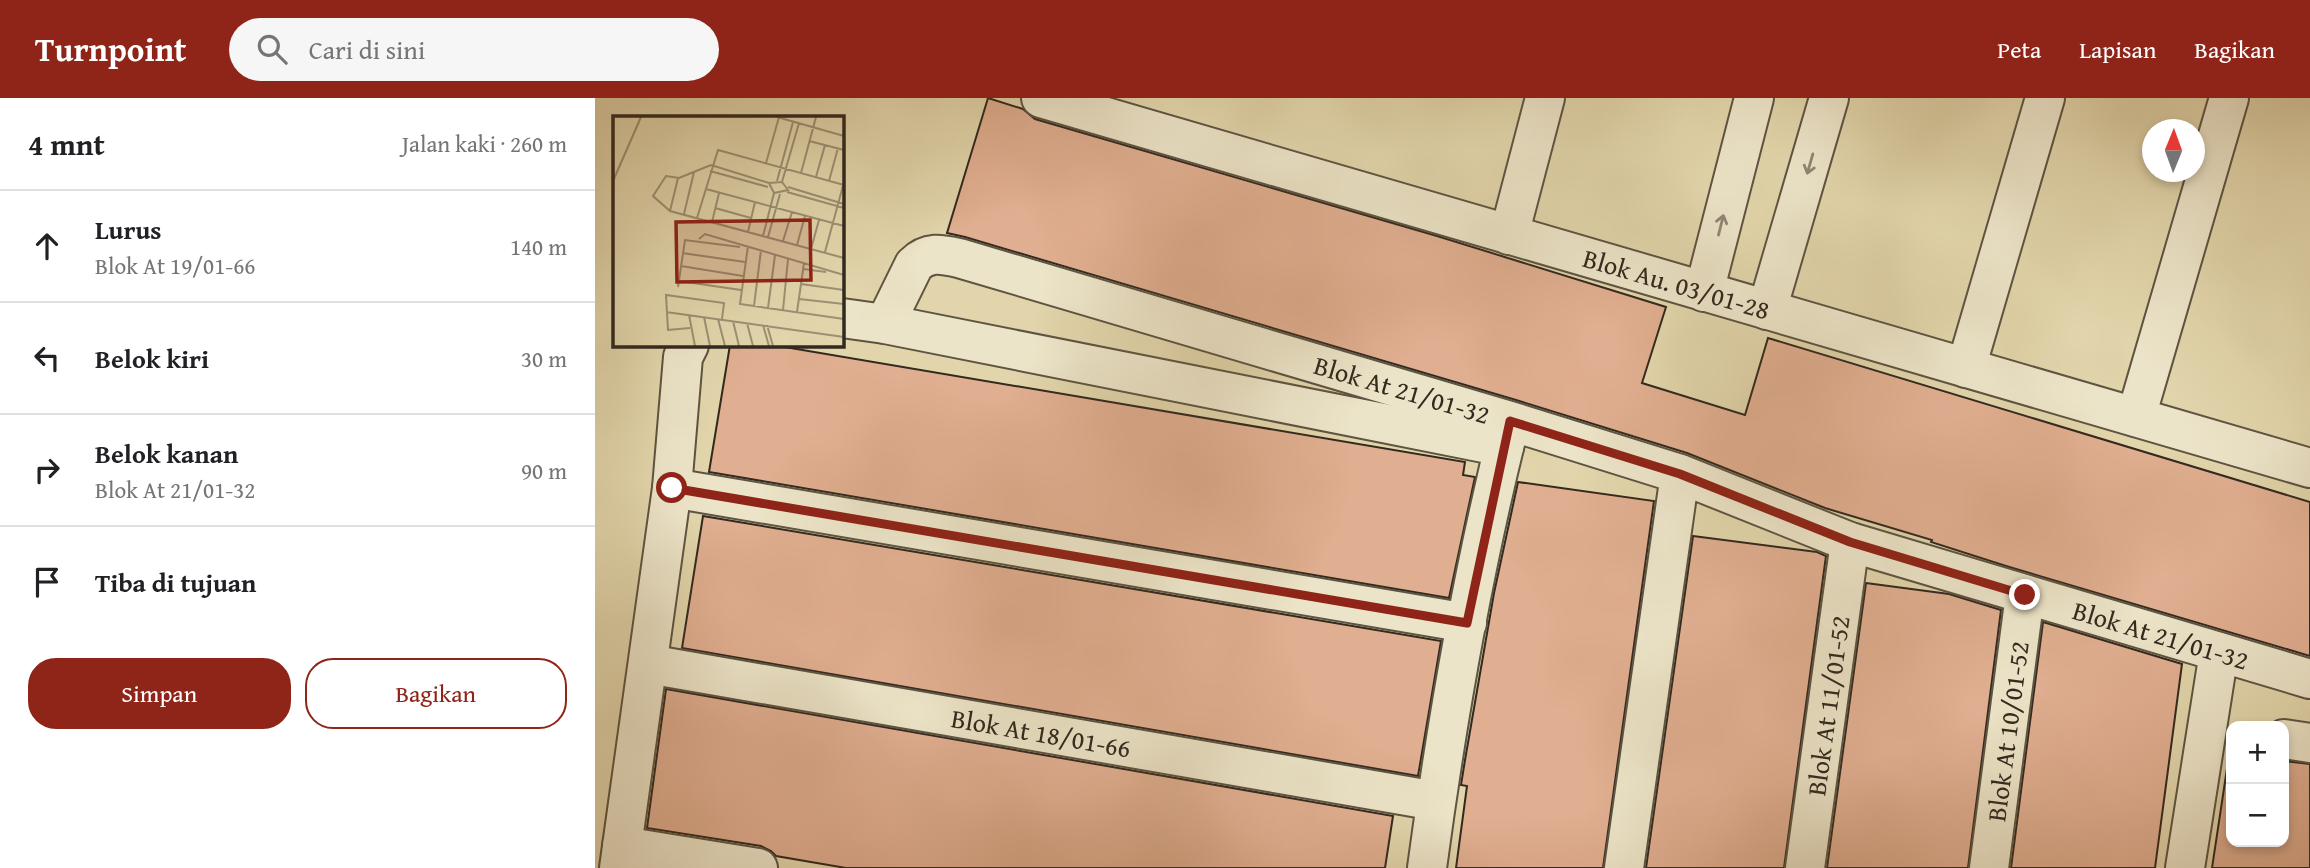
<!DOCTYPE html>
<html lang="id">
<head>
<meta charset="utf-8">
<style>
	:root { --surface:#fff; --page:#f6f6f6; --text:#202124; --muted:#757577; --line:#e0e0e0; --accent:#8f2418 }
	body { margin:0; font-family:"Gentium Book Plus",serif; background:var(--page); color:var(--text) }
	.controls { position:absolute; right:21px; bottom:21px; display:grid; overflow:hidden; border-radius:14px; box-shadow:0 4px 10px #0003 }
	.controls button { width:63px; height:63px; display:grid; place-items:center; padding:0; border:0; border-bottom:2px solid var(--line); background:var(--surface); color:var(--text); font:35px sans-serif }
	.compass { position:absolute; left:1547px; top:21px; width:63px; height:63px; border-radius:50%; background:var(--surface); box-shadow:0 4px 10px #0003; rotate:1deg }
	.stop { position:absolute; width:21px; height:21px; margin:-16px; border:5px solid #8f2418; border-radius:50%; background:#fff }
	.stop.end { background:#8f2418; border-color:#fff; box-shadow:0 2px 7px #0008 }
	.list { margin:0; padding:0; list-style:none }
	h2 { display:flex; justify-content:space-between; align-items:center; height:91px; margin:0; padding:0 28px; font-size:30px }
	h2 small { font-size:23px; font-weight:400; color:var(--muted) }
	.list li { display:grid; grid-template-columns:46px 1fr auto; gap:21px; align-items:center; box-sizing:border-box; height:112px; padding:0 28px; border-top:2px solid var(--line) }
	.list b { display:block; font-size:26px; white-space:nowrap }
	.list p { margin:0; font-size:23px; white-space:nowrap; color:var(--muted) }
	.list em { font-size:23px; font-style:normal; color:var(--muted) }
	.actions { display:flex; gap:14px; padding:21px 28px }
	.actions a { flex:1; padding:16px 0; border:2px solid var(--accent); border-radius:28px; text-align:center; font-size:24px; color:var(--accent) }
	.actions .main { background:var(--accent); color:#fff }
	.icon { flex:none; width:38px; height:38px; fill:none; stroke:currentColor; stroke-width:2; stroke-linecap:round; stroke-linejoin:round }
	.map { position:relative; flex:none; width:1715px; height:770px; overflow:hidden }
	header { display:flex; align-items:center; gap:42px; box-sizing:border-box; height:98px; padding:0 35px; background:var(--accent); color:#fff }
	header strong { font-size:33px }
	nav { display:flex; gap:38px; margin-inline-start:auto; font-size:24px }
	.search { width:490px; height:63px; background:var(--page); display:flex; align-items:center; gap:18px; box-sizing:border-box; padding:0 24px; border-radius:38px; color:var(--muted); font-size:26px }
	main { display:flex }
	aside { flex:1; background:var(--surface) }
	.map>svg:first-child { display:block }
</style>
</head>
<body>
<header>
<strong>Turnpoint</strong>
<div class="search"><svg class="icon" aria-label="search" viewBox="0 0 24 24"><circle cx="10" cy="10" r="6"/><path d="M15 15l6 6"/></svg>Cari di sini</div>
<nav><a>Peta</a><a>Lapisan</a><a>Bagikan</a></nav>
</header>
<main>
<aside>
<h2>4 mnt<small>Jalan kaki · 260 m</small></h2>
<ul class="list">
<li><svg class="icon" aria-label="ahead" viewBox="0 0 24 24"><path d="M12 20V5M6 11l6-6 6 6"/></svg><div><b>Lurus</b><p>Blok At 19/01-66</p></div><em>140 m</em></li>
<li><svg class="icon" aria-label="left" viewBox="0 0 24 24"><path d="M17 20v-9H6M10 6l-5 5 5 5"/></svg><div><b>Belok kiri</b></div><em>30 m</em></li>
<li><svg class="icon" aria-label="right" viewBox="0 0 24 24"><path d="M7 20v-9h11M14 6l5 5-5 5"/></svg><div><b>Belok kanan</b><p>Blok At 21/01-32</p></div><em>90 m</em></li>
<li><svg class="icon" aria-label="arrive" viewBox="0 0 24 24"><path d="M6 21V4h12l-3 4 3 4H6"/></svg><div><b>Tiba di tujuan</b></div></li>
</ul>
<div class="actions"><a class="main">Simpan</a><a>Bagikan</a></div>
</aside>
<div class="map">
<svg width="1715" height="770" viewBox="0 0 1715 770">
	<rect width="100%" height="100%" fill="#e2d5ab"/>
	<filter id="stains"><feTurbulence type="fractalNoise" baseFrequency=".00286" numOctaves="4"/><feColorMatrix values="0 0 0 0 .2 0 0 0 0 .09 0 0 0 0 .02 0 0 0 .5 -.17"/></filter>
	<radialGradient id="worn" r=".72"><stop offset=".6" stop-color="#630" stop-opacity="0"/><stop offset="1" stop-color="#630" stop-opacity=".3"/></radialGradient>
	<path fill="#e0ae90" stroke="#32291f" stroke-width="2" d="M393,0L428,11L440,21L842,138L1071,209L1047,285L1150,317L1173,240L1715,404V558L1411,468L1336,444L1337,442L1230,410L1092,355L921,302L370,139L352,135Z
		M135,247H178L870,364L868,377L880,379L854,500L114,374Z
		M923,384L1059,403L1008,770H861L872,688L866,687L870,662L899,495Z
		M108,418L846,543L823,678L87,550Z
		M1098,438L1222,454L1231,458L1189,770H1051Z
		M1271,485L1354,496L1406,512L1373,770H1232Z
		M1448,524L1587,566L1560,770H1416Z
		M71,591L798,718L790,770H251L181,758L176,753L166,748L52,730Z
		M1636,644V744H1689V663L1715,666V770H1617Z"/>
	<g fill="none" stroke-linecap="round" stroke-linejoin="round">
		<defs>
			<g id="street">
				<path id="s1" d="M446,0L1715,370"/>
				<path d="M914,137L950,0"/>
				<path d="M1109,194L1159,0"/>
				<path d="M1172,212L1234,0"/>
				<path d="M247,220L290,226L909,349"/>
				<path id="s2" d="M290,226L319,167C333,153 346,156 364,160L915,323L1085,376L1255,444L1715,581"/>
				<path d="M1371,270L1450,0"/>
				<path d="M1541,319L1634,0"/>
				<path d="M77,390L872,525"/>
				<path id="s3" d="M53,566L841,703"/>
				<path d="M1689,641L1715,645"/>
				<path d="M27,748L163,770"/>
				<path d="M24,770L77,390L88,259L94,247"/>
				<path d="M832,770C852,621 878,471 915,325"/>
				<path d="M1029,770L1085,376"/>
				<path id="s4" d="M1210,770L1255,444"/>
				<path id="s5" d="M1394,770L1430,497"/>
				<path d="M1590,770L1624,554"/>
			</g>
		</defs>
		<use href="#street" stroke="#5e5442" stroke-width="42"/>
		<use href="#street" stroke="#ece4c8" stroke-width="38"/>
	</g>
	<defs><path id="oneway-shaft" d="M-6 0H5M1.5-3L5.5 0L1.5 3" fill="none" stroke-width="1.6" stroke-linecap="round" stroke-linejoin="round" transform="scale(1.75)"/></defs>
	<g stroke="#8f8674">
		<use href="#oneway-shaft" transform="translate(1215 66) rotate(106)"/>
		<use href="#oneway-shaft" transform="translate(1126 127) rotate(-76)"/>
	</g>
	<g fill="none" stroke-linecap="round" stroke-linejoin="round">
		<path stroke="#8f2418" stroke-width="9" d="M77,390L872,525L915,323L1085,376L1255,444L1430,497"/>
	</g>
	<g text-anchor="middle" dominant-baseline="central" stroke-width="6" stroke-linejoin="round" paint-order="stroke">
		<g font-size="26" fill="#32291f" stroke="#ece4c8">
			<text stroke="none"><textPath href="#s1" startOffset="662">Blok Au. 03/01-28</textPath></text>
			<text stroke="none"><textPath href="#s2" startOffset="576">Blok At 21/01-32</textPath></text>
			<text stroke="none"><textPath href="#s2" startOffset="1374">Blok At 21/01-32</textPath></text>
			<text stroke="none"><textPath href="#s4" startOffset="164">Blok At 11/01-52</textPath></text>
			<text stroke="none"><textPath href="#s5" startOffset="138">Blok At 10/01-52</textPath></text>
			<text stroke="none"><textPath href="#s3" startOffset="399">Blok At 18/01-66</textPath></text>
		</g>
	</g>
	<g transform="translate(18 18)">
		<rect width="231" height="231" fill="#e2d5ab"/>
		<path fill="none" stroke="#9c9073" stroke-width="2" d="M164,1L231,20M196,25L231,34M153,47L166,1M98,49L66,62L53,60L40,80L57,95L231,142M98,49L156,67L169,66L175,74L161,77L156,67M97,55L155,71M188,57L203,1M203,61L212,29M0,65L28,1M164,65L180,6M216,65L225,32M169,66L186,7M175,71L231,88M93,73L231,110M174,76L231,92M102,92L138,102M57,95L65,62M71,98L81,56M84,102L105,34L231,69M99,106L106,77M135,116L142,86M150,120L161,77M155,121L167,78M86,123L92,118L231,159M170,125L179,96M184,129L192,100M135,130L127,188L231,203M198,133L206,104M212,136L231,66M69,137L132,146M68,150L130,160M190,153L213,156M66,165L128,174M188,168L231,174M65,171L72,124L127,131M186,183L231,188M141,190L148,134M155,192L162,139M170,194L175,143M53,196L231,221M184,196L191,147M76,199L82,230M91,201L97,230M105,203L112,230M120,205L126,230M134,207L140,230M150,209L156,230M154,209L160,230M77,212L55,214L53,179L111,187L109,203"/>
		<path fill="#8f2418" fill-opacity="0.15" stroke="#8f2418" stroke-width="3.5" d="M197,104L198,164L64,166L63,106Z"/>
		<rect width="231" height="231" fill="none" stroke="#32291f" stroke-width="3.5"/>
	</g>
	<rect width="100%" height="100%" filter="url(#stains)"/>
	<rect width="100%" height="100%" fill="url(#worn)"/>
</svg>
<div class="controls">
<button>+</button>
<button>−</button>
</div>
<svg class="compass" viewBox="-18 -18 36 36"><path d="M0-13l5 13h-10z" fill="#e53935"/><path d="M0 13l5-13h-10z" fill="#757577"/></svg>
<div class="stop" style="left:77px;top:390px"></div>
<div class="stop end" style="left:1430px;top:497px"></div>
</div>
</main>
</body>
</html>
